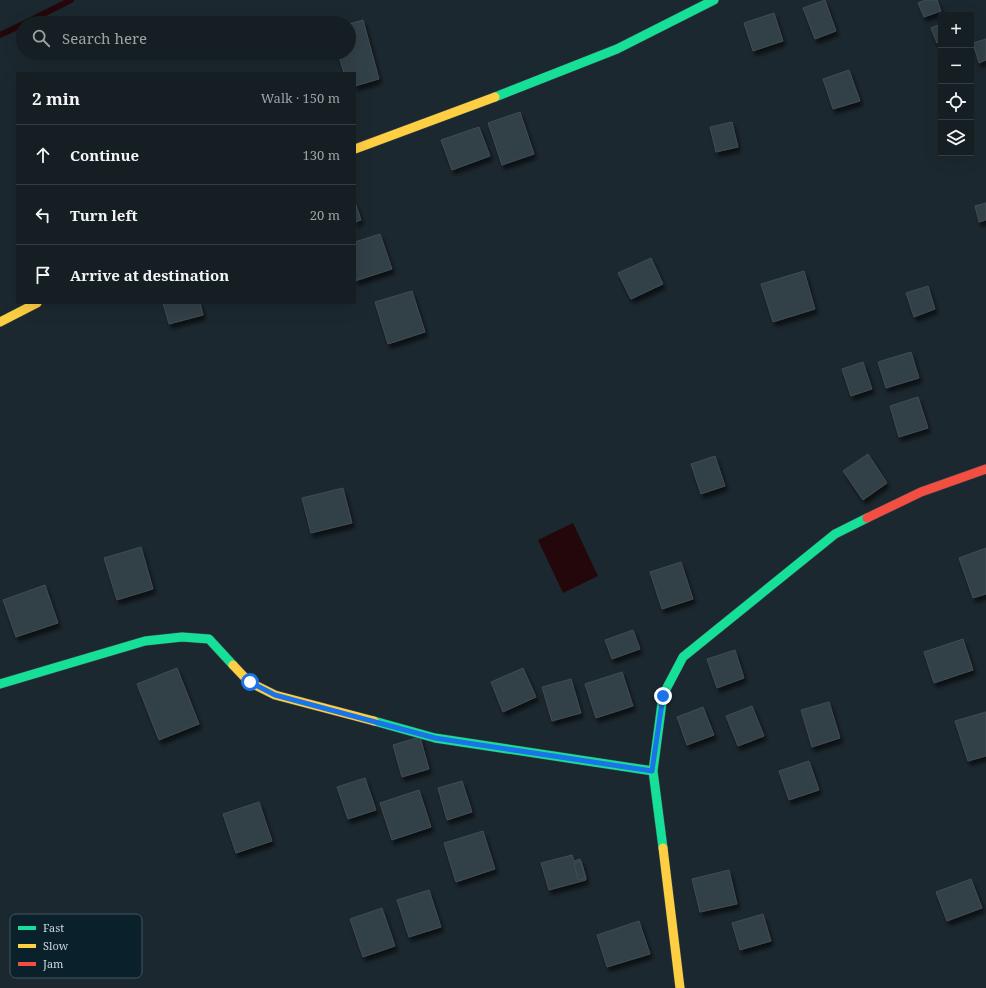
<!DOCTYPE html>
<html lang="en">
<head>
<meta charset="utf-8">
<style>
	:root { --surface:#151e23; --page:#1e272b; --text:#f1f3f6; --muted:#9da2a6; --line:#343c41 }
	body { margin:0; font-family:"Noto Serif",serif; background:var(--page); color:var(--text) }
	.controls { position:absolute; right:12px; top:12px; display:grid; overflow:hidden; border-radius:0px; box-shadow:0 4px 16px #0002 }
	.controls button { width:36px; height:36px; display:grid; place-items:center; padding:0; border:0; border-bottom:1px solid var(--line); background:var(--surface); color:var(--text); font:20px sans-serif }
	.stop { position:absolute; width:12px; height:12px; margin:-9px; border:3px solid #1a73e8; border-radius:50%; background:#fff }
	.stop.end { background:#1a73e8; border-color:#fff; box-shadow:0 1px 4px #0008 }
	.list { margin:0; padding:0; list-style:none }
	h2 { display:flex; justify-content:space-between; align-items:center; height:52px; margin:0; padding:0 16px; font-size:17px }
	h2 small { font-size:13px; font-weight:400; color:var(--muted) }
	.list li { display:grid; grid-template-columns:26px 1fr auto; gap:12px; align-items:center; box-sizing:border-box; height:60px; padding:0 16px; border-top:1px solid var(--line) }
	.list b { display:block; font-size:15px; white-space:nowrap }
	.list em { font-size:13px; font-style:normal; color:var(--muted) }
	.icon { flex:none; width:22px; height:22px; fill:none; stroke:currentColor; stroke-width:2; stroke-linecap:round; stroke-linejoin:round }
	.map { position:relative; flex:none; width:986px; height:988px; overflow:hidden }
	.search { position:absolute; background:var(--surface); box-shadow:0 4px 16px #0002; left:16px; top:16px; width:340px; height:44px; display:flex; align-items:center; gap:10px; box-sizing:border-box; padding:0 14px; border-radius:22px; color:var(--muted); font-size:15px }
	.panel { position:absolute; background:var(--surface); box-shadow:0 4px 16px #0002; left:16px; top:72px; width:340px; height:232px; border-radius:0px }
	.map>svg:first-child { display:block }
</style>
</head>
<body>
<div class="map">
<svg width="986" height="988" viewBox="0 0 986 988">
	<defs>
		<filter id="shadow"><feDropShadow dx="2.5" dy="4.5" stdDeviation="2" flood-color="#0009"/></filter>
	</defs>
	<rect width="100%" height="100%" fill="#1c282f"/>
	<path fill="#24070b" d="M573,523L598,576L563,593L538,540Z"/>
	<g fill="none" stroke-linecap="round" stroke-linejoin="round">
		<path stroke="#24070b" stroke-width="6" d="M25,23L71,0
			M0,35L23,24"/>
	</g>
	<path fill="#334047" stroke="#424c52" filter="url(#shadow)" d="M825,0L836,31L815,39L803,8Z
		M925,0H937L941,11L924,17L918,3Z
		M774,13L783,41L753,51L744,23Z
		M363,20L379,79L355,86V73H344L338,53H349V24Z
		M941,24V41L937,43L931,28Z
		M986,39V60L979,63L973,43Z
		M849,70L860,101L833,109L823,79Z
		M520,112L534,154L502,165L488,123Z
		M732,122L738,147L716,152L710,127Z
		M479,127L490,156L452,170L441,140Z
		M355,202L361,220L355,222Z
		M986,203V220L979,222L975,206Z
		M380,234L392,269L355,281V242Z
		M651,258L663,284L631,299L618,273Z
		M804,271L815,309L773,322L761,284Z
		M928,286L935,309L914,317L906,293Z
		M412,291L425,332L388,344L375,302Z
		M163,303H200L203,315L169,324Z
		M911,352L919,378L886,388L878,362Z
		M863,362L872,389L851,396L842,369Z
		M918,397L928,428L899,437L890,406Z
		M868,454L887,483L863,500L843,471Z
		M715,456L725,486L701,494L691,464Z
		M343,488L352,523L311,533L302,498Z
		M141,547L153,589L117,600L104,558Z
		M986,548V594L973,598L959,558Z
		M681,562L693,599L662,609L650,572Z
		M45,585L58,623L16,637L3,600Z
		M633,630L640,649L612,659L605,640Z
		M963,639L973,670L934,683L924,652Z
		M735,650L744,678L717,688L707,659Z
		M177,668L199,724L159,740L137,684Z
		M523,668L536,697L503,712L491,682Z
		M622,672L633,706L596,718L585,684Z
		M571,679L581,713L552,721L542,687Z
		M829,702L840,738L812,747L801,710Z
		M752,706L764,736L738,746L726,716Z
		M703,707L714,735L687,745L677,717Z
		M986,712V756L968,761L955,721Z
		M420,737L429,769L402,777L393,745Z
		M809,761L819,790L789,800L779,771Z
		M365,778L376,810L348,819L337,787Z
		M462,781L472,812L447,820L438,788Z
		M419,790L431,827L392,840L380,803Z
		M259,802L272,841L236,853L223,814Z
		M483,831L495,869L456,882L444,843Z
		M572,855L574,861L580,859L586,880L549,890L541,863Z
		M581,861L586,878L578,880L574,863Z
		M729,870L737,904L700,912L692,879Z
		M971,879L982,908L947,921L936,892Z
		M429,890L441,927L409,937L397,900Z
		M382,908L395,946L363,957L350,919Z
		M763,914L771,941L740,950L732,923Z
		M639,921L650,954L607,967L597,935Z"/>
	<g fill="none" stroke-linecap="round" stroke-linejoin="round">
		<defs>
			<path id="fast" d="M495,97L617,49L714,0
				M0,684L145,641L182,637L209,639L233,665
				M374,721L435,738L653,771
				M663,848L653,771L663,695L683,657L835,534L867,518"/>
			<path id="slow" d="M355,149L495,97
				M0,322L37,303
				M233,665L249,682L275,695L374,721
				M663,848L680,988"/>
			<path id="jam" d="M867,518L921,492L986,469"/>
		</defs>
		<use href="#fast" stroke="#3a444a" stroke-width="10"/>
		<use href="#slow" stroke="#3a444a" stroke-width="10"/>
		<use href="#jam" stroke="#3a444a" stroke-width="10"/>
		<use href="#fast" stroke="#16e098" stroke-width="9"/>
		<use href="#slow" stroke="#ffcf43" stroke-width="9"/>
		<use href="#jam" stroke="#f24e42" stroke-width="9"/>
	</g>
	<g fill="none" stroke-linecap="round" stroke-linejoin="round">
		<path stroke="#1a73e8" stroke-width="5" d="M250,682L275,695L435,738L652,771L663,696"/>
	</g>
	<rect x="10" y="914" width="132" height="64" rx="6" fill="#0a212c" stroke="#435761" stroke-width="1"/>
	<rect x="18" y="926" width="18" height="4" fill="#16e098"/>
	<rect x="18" y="944" width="18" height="4" fill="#ffcf43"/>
	<rect x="18" y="962" width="18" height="4" fill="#f24e42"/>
	<g font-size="11" fill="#c8d6de">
		<text x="43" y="932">Fast</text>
		<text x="43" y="950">Slow</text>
		<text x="43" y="968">Jam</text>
	</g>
</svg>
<div class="controls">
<button>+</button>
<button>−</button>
<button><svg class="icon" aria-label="locate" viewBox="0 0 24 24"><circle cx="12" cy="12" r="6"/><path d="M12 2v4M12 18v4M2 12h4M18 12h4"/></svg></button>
<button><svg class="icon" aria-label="layers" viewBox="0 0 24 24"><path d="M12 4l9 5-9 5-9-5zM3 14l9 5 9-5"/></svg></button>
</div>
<div class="stop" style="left:250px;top:682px"></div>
<div class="stop end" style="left:663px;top:696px"></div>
<div class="search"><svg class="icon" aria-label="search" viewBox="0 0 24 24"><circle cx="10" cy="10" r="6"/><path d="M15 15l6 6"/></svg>Search here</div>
<section class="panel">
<h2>2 min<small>Walk · 150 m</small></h2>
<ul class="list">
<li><svg class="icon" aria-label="ahead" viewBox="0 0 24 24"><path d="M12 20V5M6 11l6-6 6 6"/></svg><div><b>Continue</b></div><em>130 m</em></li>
<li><svg class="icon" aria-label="left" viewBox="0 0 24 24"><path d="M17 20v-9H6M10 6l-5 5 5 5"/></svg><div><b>Turn left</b></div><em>20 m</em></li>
<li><svg class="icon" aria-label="arrive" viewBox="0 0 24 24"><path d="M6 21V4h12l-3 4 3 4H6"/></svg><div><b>Arrive at destination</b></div></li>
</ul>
</section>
</div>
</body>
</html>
